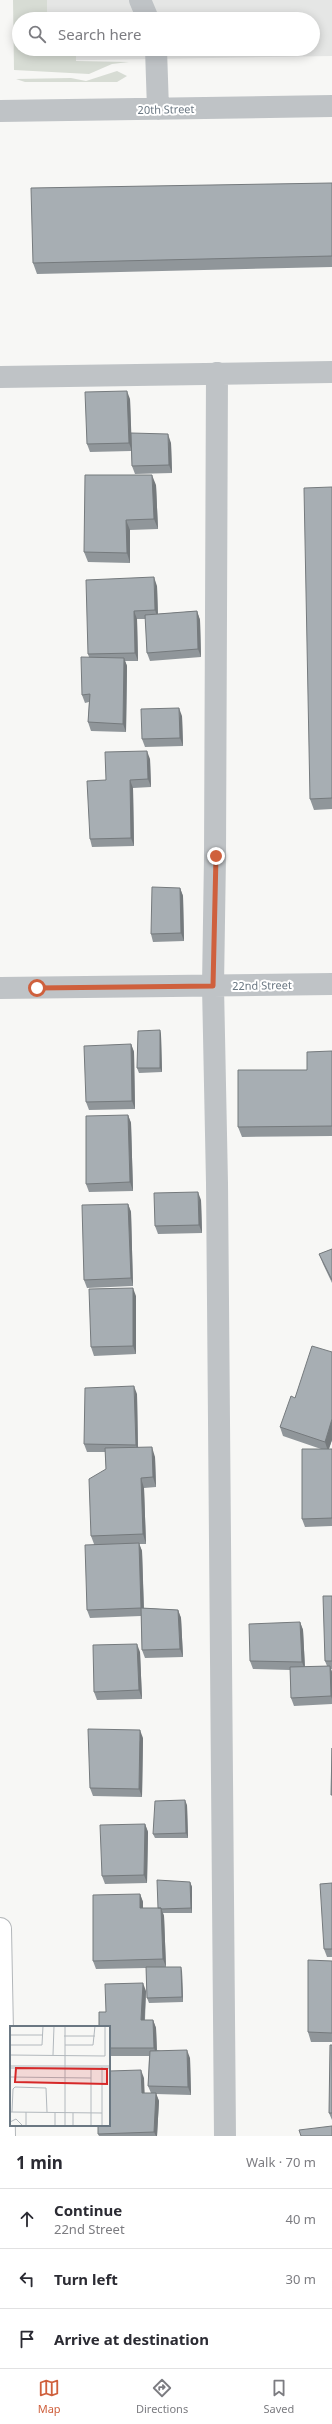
<!DOCTYPE html>
<html lang="en">
<head>
<meta charset="utf-8">
<style>
	:root { --surface:#fff; --page:#f2f2f3; --text:#2b2b33; --muted:#7c7c81; --line:#e1e1e2; --accent:#cf603d }
	body { margin:0; font-family:"Noto Sans",sans-serif; background:var(--page); color:var(--text) }
	.stop { position:absolute; width:12px; height:12px; margin:-9px; border:3px solid #cf603d; border-radius:50%; background:#fff }
	.stop.end { background:#cf603d; border-color:#fff; box-shadow:0 1px 4px #0008 }
	.list { margin:0; padding:0; list-style:none }
	h2 { display:flex; justify-content:space-between; align-items:center; height:52px; margin:0; padding:0 16px; font-size:17px }
	h2 small { font-size:13px; font-weight:400; color:var(--muted) }
	.list li { display:grid; grid-template-columns:26px 1fr auto; gap:12px; align-items:center; box-sizing:border-box; height:60px; padding:0 16px; border-top:1px solid var(--line) }
	.list b { display:block; font-size:15px; white-space:nowrap }
	.list p { margin:0; font-size:13px; white-space:nowrap; color:var(--muted) }
	.list em { font-size:13px; font-style:normal; color:var(--muted) }
	.icon { flex:none; width:22px; height:22px; fill:none; stroke:currentColor; stroke-width:2; stroke-linecap:round; stroke-linejoin:round }
	.map { position:relative; flex:none; width:332px; height:2136px; overflow:hidden }
	.search { position:absolute; background:var(--surface); box-shadow:0 2px 10px #0003; left:12px; right:12px; top:12px; height:44px; display:flex; align-items:center; gap:10px; box-sizing:border-box; padding:0 14px; border-radius:22px; color:var(--muted); font-size:15px }
	.sheet { height:232px; background:var(--surface) }
	nav { display:flex; justify-content:space-around; align-items:center; box-sizing:border-box; height:56px; border-top:1px solid var(--line); background:var(--surface); font-size:11px; color:var(--muted) }
	nav a { display:grid; justify-items:center; gap:2px }
	nav .on { color:var(--accent) }
	.map>svg:first-child { display:block }
</style>
</head>
<body>
<div class="map">
<svg width="332" height="2136" viewBox="0 0 332 2136">
	<rect width="100%" height="100%" fill="#f7f7f5"/>
	<path fill="#e5e6e5" d="M32,0H332V56L33,61V49H313V19H32Z"/>
	<path fill="#d7dcd4" d="M13,0H47V19H19V49H76V61L129,62L112,64L89,74L14,70Z
		M117,71L127,76L117,82H25L16,79L71,78L86,81Z"/>
	<g fill="none" stroke-linecap="round" stroke-linejoin="round">
		<defs>
			<path id="major" d="M0,1929L4,2136"/>
		</defs>
		<use href="#major" stroke="#b3b7ba" stroke-width="24"/>
		<path stroke="#bfc3c6" stroke-width="22" d="M140,0L148,19
			M156,49L158,109
			M0,111L332,106
			M217,373L215,856L213,986L217,1183L225,2136
			M0,377L332,372
			M0,988L332,984"/>
		<use href="#major" stroke="#fff" stroke-width="22"/>
	</g>
	<path fill="#90969a" d="M332,183V267L37,274L33,263Z
		M130,399L131,433L171,443L172,473L135,474L132,466L131,451L90,452L87,444Z
		M156,485L158,529L130,530V563L88,562L84,552Z
		M332,487V809L314,810L310,799Z
		M157,586L158,614L197,611L200,620L201,657L150,661L147,653L146,619H137L138,661H125L127,666L126,732L91,731L88,722L89,702L85,703L82,695L89,657L88,654Z
		M182,716L183,746L145,747L142,739Z
		M150,759L151,787L133,788L134,846L92,847L90,839L106,780Z
		M180,888L183,896L184,941L153,942L151,934Z
		M160,1030L161,1035L162,1072L139,1073L137,1068Z
		M131,1044L134,1052L135,1109L89,1110L86,1102Z
		M332,1051V1136L242,1137L238,1127L307,1070Z
		M128,1115L131,1123L133,1191L89,1192L86,1184Z
		M201,1200L202,1233L158,1234L155,1226Z
		M128,1204L131,1212L133,1286L87,1288L84,1280Z
		M332,1249V1283L323,1264L319,1254Z
		M136,1296V1354L94,1356L91,1347Z
		M332,1352V1440L329,1449H332V1526L305,1527L302,1519L321,1449L283,1436L280,1427L295,1398Z
		M137,1394L138,1447L155,1457L156,1487L144,1488L146,1544H139L142,1551L144,1608L178,1610L181,1618L183,1657L145,1658L142,1650L141,1616L90,1618L87,1610L94,1544L91,1536L106,1469L105,1452H87L84,1444Z
		M332,1596V1669H331L332,1672V1704L294,1706L291,1698L290,1670L253,1669L250,1661L300,1622L303,1630L305,1667L327,1666L325,1661Z
		M140,1652L142,1699L97,1700L94,1692Z
		M143,1738L142,1797L93,1796L90,1788Z
		M187,1805L188,1838H155L153,1834Z
		M145,1824L148,1832L147,1883L105,1884L102,1876Z
		M190,1882L192,1887V1913H163L164,1916L166,1967L182,1971L183,2002L149,2003L147,1998L146,1968L96,1969L93,1961L140,1894L143,1902V1908H158Z
		M332,1883V1957H327L324,1949Z
		M332,1961V2042H311L308,2032Z
		M146,1991L145,2020H153L156,2028L157,2050L190,2058L191,2095L156,2094L159,2101L157,2136H99L98,2134L144,2078V2093H151L148,2086L149,2056H109V2027L106,2012Z
		M332,2045V2120L329,2113Z"/>
	<path fill="#757a7d" d="M127,391L130,399L132,451L129,443Z
		M168,434L171,443L172,473L169,465Z
		M152,475L156,485L158,529L154,519Z
		M126,520L130,530V563L127,553Z
		M154,577L157,586L158,619L155,610Z
		M134,611L137,619L138,661L135,653Z
		M197,611L200,620L201,657L198,649Z
		M124,658L127,666L126,732L123,724Z
		M179,708L182,716L183,746L180,738Z
		M147,751L150,759L151,787L148,779Z
		M130,780L133,788L134,846L131,838Z
		M180,888L183,896L184,941L181,933Z
		M160,1030L161,1035L162,1072L160,1068Z
		M131,1044L134,1052L135,1109L132,1101Z
		M128,1115L131,1123L133,1191L130,1182Z
		M198,1192L201,1200L202,1233L199,1225Z
		M128,1204L131,1212L133,1286L131,1278Z
		M133,1288L136,1296V1354L133,1346Z
		M134,1386L137,1394L138,1453L136,1445Z
		M332,1419V1440L328,1451L325,1442Z
		M152,1447L155,1457L156,1487L153,1477Z
		M141,1478L144,1488L146,1544L143,1534Z
		M139,1543L142,1551L144,1616L141,1608Z
		M178,1610L181,1618L183,1657L180,1649Z
		M300,1622L303,1630L305,1670L302,1662Z
		M137,1644L140,1652L142,1699L139,1690Z
		M330,1666L332,1672V1699L331,1696Z
		M140,1730L143,1738L142,1797L139,1789Z
		M185,1800L187,1805L188,1838L186,1833Z
		M145,1824L148,1832L147,1883L144,1875Z
		M190,1882L192,1887V1913L191,1908Z
		M140,1894L143,1902V1916L140,1908Z
		M161,1908L164,1916L166,1967L163,1959Z
		M181,1967L182,1971L183,2002L182,1997Z
		M143,1983L146,1991L144,2029L141,2020Z
		M153,2020L156,2028L157,2056L154,2048Z
		M187,2050L190,2058L191,2095L188,2087Z
		M141,2070L144,2078L145,2101L142,2093Z
		M156,2093L159,2101L157,2136H156L154,2132Z"/>
	<path fill="#a7aeb3" stroke="#757a7d" d="M332,183V256L33,263L31,188Z
		M127,391L129,443L87,444L85,392Z
		M131,433L168,434L169,465L132,466Z
		M85,475H152L154,519L126,520L127,553L84,552Z
		M332,487V798L310,799L304,488Z
		M154,577L155,610L134,611L135,653L88,654L86,580Z
		M197,611L198,649L147,653L145,615Z
		M81,657L124,658L123,724L88,722L90,694L82,695Z
		M179,708L180,738L142,739L141,709Z
		M147,751L148,779L130,780L131,838L90,839L87,781L106,780L105,752Z
		M152,887L180,888L181,933L151,934Z
		M160,1030V1068H137L138,1031Z
		M131,1044L132,1101L86,1102L84,1046Z
		M332,1051V1126L238,1127V1070H307V1052Z
		M128,1115L130,1182L86,1184V1116Z
		M198,1192L199,1225L155,1226L154,1193Z
		M128,1204L131,1278L84,1280L82,1205Z
		M332,1249V1280L319,1254Z
		M133,1288V1346L91,1347L89,1289Z
		M312,1346L332,1352V1419L325,1442L280,1427L291,1396L295,1398Z
		M134,1386L136,1445L84,1444L85,1388Z
		M152,1447L153,1477L141,1478L143,1534L91,1536L89,1479L106,1469L105,1448Z
		M302,1449H332V1518L302,1519Z
		M139,1543L141,1608L87,1610L85,1545Z
		M323,1596H332V1661H325Z
		M141,1608L178,1610L180,1649L142,1650Z
		M300,1622L302,1662L250,1661L249,1624Z
		M137,1644L139,1690L94,1692L93,1645Z
		M330,1666L331,1696L291,1698L290,1667Z
		M88,1729L140,1730L139,1789L90,1788Z
		M332,1748V1795H331Z
		M185,1800L186,1833L153,1834L155,1801Z
		M145,1824L144,1875L102,1876L100,1825Z
		M157,1880L190,1882L191,1908L161,1909V1908H158Z
		M332,1883V1949H324L320,1884Z
		M140,1894V1908H161L163,1959L93,1961V1895Z
		M308,1960L332,1961V2033L308,2032Z
		M146,1967H181L182,1997L147,1998Z
		M143,1983L141,2020H153L154,2048H109V2027H99V2012H106L105,1984Z
		M330,2045H332V2113H329Z
		M187,2050L188,2087L148,2086L150,2051Z
		M141,2070L142,2093H156L154,2132L98,2134V2125H109V2071Z
		M332,2126V2136H301L299,2130Z"/>
	<g fill="none" stroke-linecap="round" stroke-linejoin="round">
		<path stroke="#cf603d" stroke-width="5" d="M37,988L213,986L216,856"/>
	</g>
	<g text-anchor="middle" dominant-baseline="central" stroke-width="4" stroke-linejoin="round" paint-order="stroke">
		<g font-size="11" fill="#6a7782" stroke="#fff">
			<text transform="translate(166 109) rotate(-1)">20th Street</text>
			<text transform="translate(262 985) rotate(-1)">22nd Street</text>
		</g>
	</g>
	<g transform="translate(10 2026)">
		<rect width="100" height="100" fill="#f7f7f5"/>
		<path fill="none" stroke="#b2b8bd" stroke-width="1" d="M55,0V100M0,9H33M54,10H85M0,19H32L33,0M55,19H83L85,0M0,29L95,30V0M43,29L44,0M0,40H100M0,42H100M81,42V100M0,51L81,52M0,86L92,87M2,86L3,63L5,61L36,62L37,86M45,87V100M63,87V100M0,96L6,93L13,100M16,100V86M92,100V41"/>
		<path fill="#d62828" fill-opacity="0.15" stroke="#d62828" stroke-width="2" d="M6,42L97,43V58L5,56Z"/>
		<rect width="100" height="100" fill="none" stroke="#6a7782" stroke-width="2"/>
	</g>
</svg>
<div class="stop" style="left:37px;top:988px"></div>
<div class="stop end" style="left:216px;top:856px"></div>
<div class="search"><svg class="icon" aria-label="search" viewBox="0 0 24 24"><circle cx="10" cy="10" r="6"/><path d="M15 15l6 6"/></svg>Search here</div>
</div>
<section class="sheet">
<h2>1 min<small>Walk · 70 m</small></h2>
<ul class="list">
<li><svg class="icon" aria-label="ahead" viewBox="0 0 24 24"><path d="M12 20V5M6 11l6-6 6 6"/></svg><div><b>Continue</b><p>22nd Street</p></div><em>40 m</em></li>
<li><svg class="icon" aria-label="left" viewBox="0 0 24 24"><path d="M17 20v-9H6M10 6l-5 5 5 5"/></svg><div><b>Turn left</b></div><em>30 m</em></li>
<li><svg class="icon" aria-label="arrive" viewBox="0 0 24 24"><path d="M6 21V4h12l-3 4 3 4H6"/></svg><div><b>Arrive at destination</b></div></li>
</ul>
</section>
<nav>
<a class="on"><svg class="icon" aria-label="map" viewBox="0 0 24 24"><path d="M3 6l6-2 6 2 6-2v14l-6 2-6-2-6 2zM9 4v14M15 6v14"/></svg>Map</a>
<a><svg class="icon" aria-label="directions" viewBox="0 0 24 24"><path d="M12 3l9 9-9 9-9-9zM9 14v-3h6M13 9l2 2-2 2"/></svg>Directions</a>
<a><svg class="icon" aria-label="saved" viewBox="0 0 24 24"><path d="M7 4h10v16l-5-4-5 4z"/></svg>Saved</a>
</nav>
</body>
</html>
